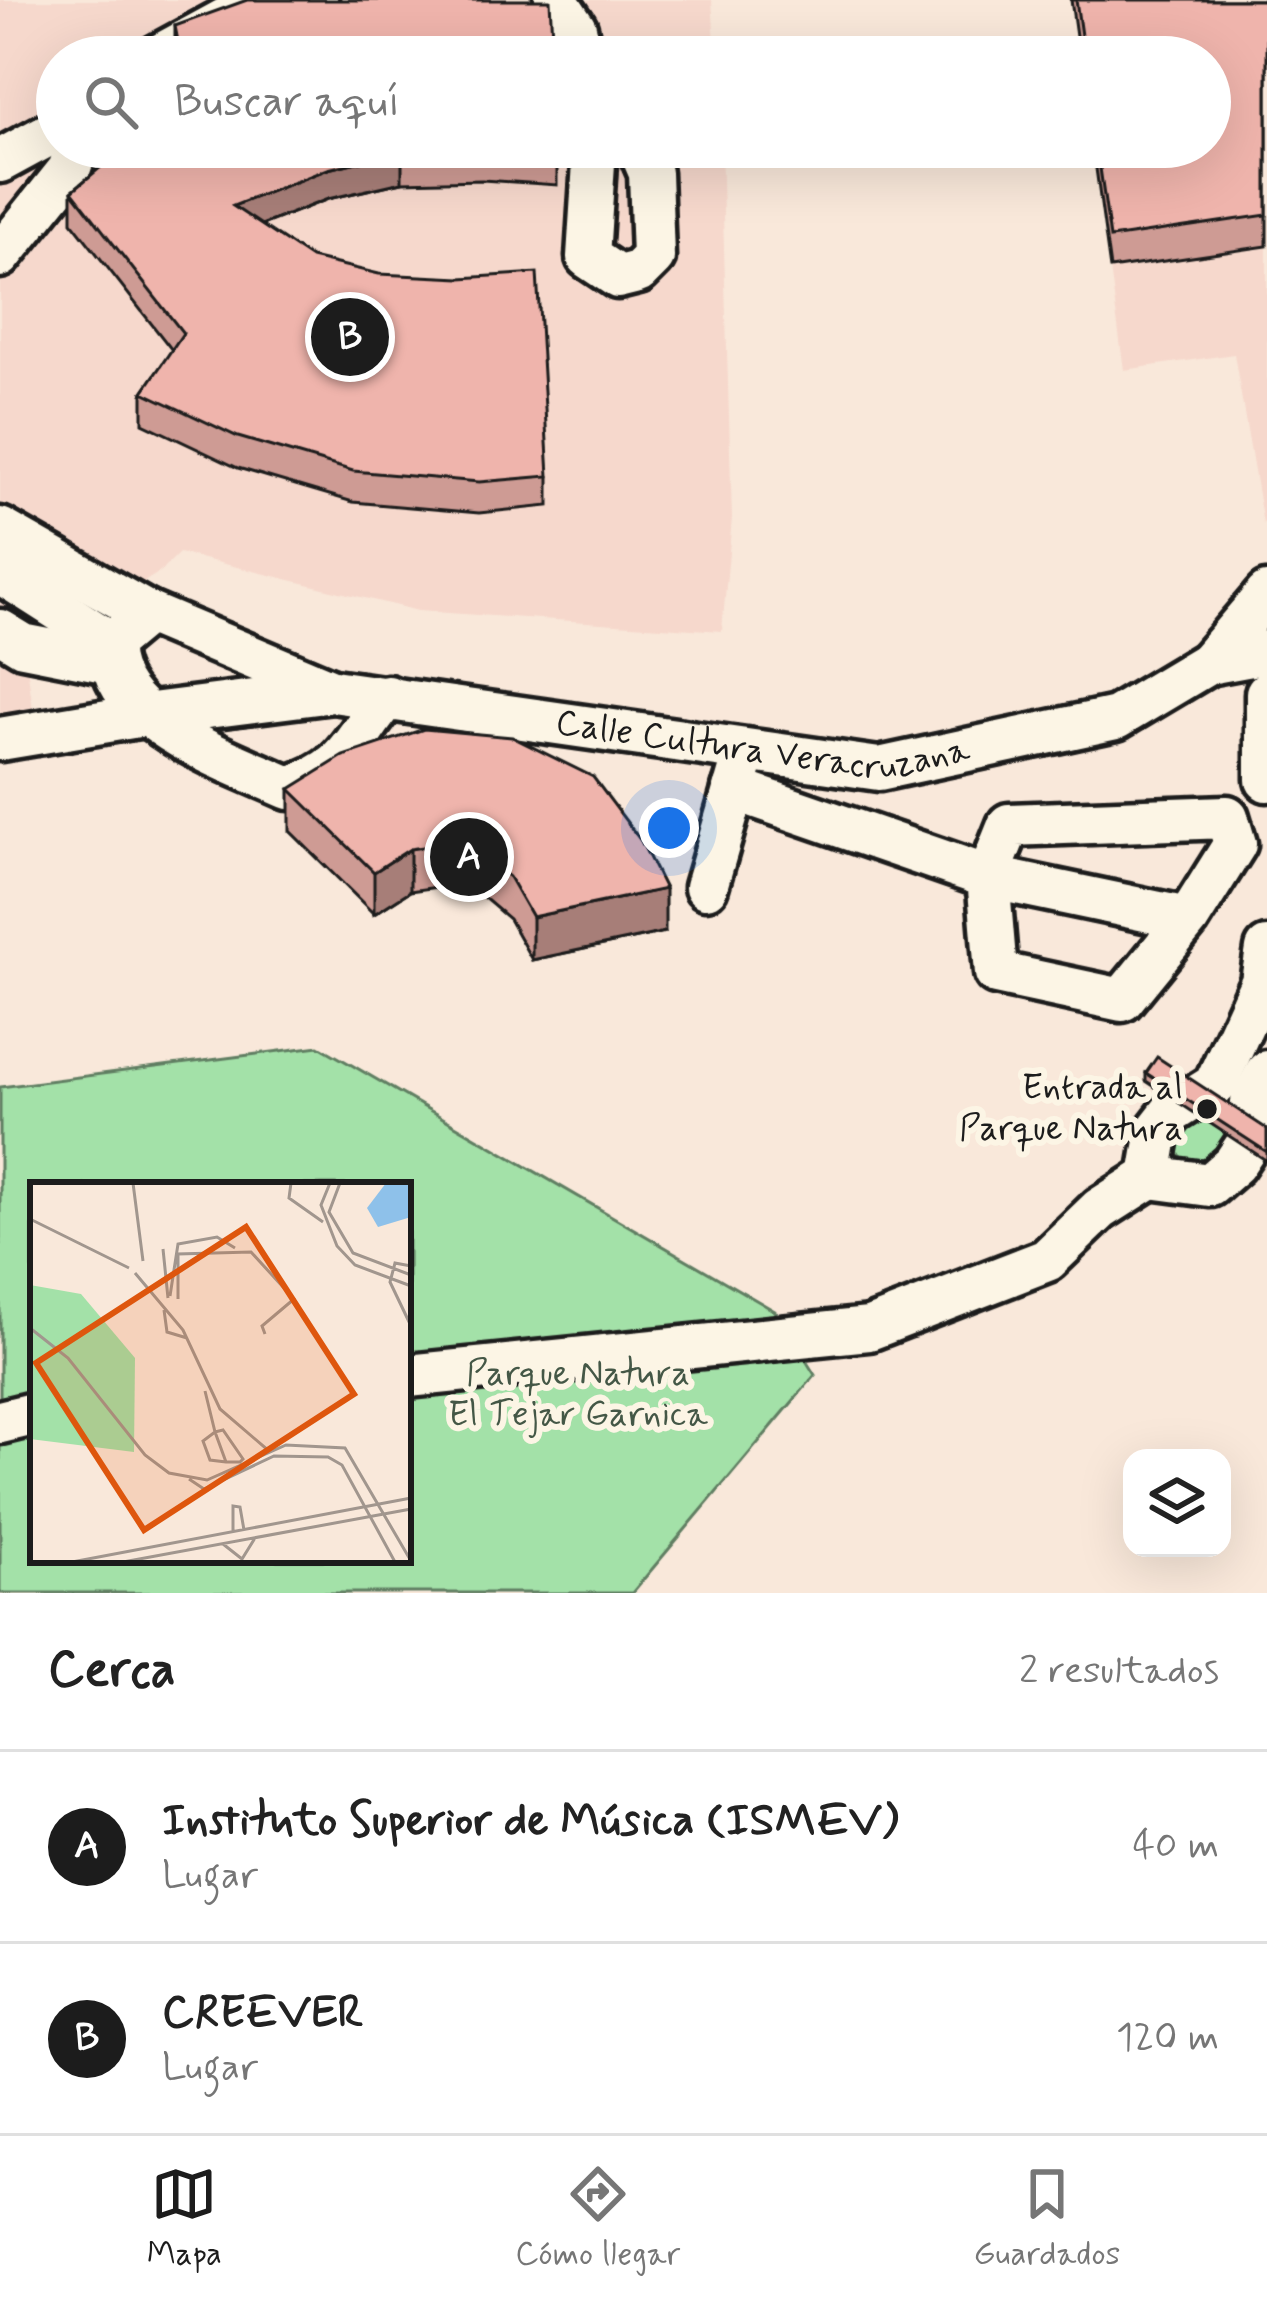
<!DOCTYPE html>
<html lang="es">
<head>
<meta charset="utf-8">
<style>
	:root { --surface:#fff; --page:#f2f2f2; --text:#222; --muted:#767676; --line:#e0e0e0; --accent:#1c1c1c }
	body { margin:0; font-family:Mynerve,sans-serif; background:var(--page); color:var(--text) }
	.controls { position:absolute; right:36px; bottom:36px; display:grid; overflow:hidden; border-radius:24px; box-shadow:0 12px 48px #0002 }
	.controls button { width:108px; height:108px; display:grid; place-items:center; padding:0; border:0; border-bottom:3px solid var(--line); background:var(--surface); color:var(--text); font:60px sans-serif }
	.you { position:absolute; left:669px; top:828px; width:42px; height:42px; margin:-30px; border:9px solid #fff; border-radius:50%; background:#1a73e8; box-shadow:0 0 0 18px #1a73e833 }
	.badge { display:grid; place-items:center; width:78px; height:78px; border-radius:50%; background:var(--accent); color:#fff; font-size:39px; font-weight:700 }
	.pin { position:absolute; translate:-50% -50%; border:6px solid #fff; box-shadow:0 3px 12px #0006 }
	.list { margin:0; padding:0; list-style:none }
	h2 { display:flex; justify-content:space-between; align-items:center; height:156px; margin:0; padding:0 48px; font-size:51px }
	h2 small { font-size:39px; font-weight:400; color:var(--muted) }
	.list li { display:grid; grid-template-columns:78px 1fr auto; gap:36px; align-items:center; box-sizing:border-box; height:192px; padding:0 48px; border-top:3px solid var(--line) }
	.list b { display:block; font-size:45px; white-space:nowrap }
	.list p { margin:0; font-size:39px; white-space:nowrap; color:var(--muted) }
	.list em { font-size:39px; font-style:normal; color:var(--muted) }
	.icon { flex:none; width:66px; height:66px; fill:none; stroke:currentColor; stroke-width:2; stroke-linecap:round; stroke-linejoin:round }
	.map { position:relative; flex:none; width:1267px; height:1593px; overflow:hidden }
	.search { position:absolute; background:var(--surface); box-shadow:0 12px 48px #0002; left:36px; right:36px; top:36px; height:132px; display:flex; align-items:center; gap:30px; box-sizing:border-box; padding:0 42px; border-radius:66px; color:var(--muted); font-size:45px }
	.sheet { height:540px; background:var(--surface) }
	nav { display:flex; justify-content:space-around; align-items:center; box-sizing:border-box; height:168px; border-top:3px solid var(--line); background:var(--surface); font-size:33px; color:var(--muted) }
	nav a { display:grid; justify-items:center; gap:6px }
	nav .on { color:var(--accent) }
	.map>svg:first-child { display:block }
</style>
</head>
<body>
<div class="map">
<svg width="1267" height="1593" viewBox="0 0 1267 1593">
	<rect width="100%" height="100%" fill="#f9e8da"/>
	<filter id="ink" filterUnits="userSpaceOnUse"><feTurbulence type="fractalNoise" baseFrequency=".00833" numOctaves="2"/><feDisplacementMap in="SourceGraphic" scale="24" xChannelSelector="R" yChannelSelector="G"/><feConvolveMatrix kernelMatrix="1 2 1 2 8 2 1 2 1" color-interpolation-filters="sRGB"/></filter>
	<g filter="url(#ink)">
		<path fill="#f6d8cc" d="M0,0H712L716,57H57V147H721L732,518L722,631L418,611L179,553L160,572L108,604L105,640H0Z
			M1267,246V518L1263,524L1234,354L1124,370L1110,269Z
			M0,658L27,666L34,716L0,751Z"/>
		<path fill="#a3e1a8" stroke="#607e62" stroke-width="3" fill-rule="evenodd" d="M319,1046L775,1311L815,1375L632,1593H0V1087ZM33,1185H408V1560H33Z
			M1182,1112L1233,1127L1220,1162L1190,1164L1175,1151Z"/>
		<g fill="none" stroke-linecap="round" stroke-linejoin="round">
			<defs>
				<g id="minor">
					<path d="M556,0L575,28L581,57"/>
					<path d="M157,57L245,9L316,0"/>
					<path d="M595,147L588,257L618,277L638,272L653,257L650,173L639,147"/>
					<path d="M0,161L57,130"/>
					<path d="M0,256L69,170L77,147"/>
					<path d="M0,529L147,613"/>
					<path d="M0,572L111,643"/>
					<path d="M0,631L23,645L109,662"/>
					<path d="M1208,663L1267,594"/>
					<path d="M332,691L147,613L111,643C104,720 233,762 289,788C351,767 349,743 388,697"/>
					<path d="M1267,693V780"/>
					<path id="s1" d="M0,739L144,715L333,691L879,769L1116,718L1208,663L1267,652"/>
					<path d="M734,789L988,877L1009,825L1227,817L1235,844L1188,919L1122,1000L996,973L988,877L1188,919"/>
					<path d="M706,887L742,763"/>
					<path d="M1150,1177L1158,1130L1172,1112L1215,1085L1262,982L1267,949"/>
					<path d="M1150,1177L1210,1185L1234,1164L1254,1134L1252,1102L1267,1072"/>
					<path d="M408,1376L869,1329L1047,1260L1100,1209L1150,1177"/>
					<path d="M0,1422L33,1414"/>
				</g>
			</defs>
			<use href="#minor" stroke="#1c1c1c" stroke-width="51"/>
			<use href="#minor" stroke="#fcf5e5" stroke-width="42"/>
		</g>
		<path fill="#ce9b94" stroke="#1c1c1c" stroke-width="3" d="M1071,0H1267V246L1110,269L1093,147H1210V57H1079Z
			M175,26L553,57H175Z
			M125,147H557V185L482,180L402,182L328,199L262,225L549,476V506L479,513L353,502L238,468L143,423V392L172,350L72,222V191Z
			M290,789L641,841L665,932L532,960L509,919L476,891L444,886L410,891L374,914L290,831Z
			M1146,1073L1267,1129V1161L1146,1081Z"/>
		<path fill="#a77e78" stroke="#1c1c1c" stroke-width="3" d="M402,151V182L328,199L233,236V206L328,169Z
			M410,849V891L374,914V872Z
			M665,889V932L532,960V917Z"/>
		<path fill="#efb4ac" stroke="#1c1c1c" stroke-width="3" d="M247,0H550L553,57H181L175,26Z
			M1076,0H1267V215L1110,238L1097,147H1210V57H1084Z
			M125,147H557V154L482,150L402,151L328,169L233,206L311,258L379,274L461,278L537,273L549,476L479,482L353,471L238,437L143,392L183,333L72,191Z
			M424,729L512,737L593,777L641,841L665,889L532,917L509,877L476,849L444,844L410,849L374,872L290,789L343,756Z
			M1157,1057L1267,1129V1152L1146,1073Z"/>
	</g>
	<circle fill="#1c1c1c" stroke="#fcf5e5" stroke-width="4.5" cx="1207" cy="1109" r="12"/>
	<g text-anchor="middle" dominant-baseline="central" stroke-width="12" stroke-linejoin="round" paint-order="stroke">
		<g font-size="36" fill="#1c1c1c" stroke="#fcf5e5">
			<text stroke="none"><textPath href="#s1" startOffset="771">Calle Cultura Veracruzana</textPath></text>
		</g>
		<g font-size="36" fill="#1c1c1c" stroke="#fcf5e5" text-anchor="end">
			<text x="1183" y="1088">Entrada al<tspan x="1183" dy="41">Parque Natura</tspan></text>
		</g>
		<g font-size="36" fill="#445746" stroke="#fcf5e5">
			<text x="578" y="1374">Parque Natura<tspan x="578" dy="41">El Tejar Garnica</tspan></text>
		</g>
	</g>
	<g transform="translate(30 1182)">
		<rect width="381" height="381" fill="#f9e8da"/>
		<path d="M0,103L51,112L105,176L104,270L0,257Z" fill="#a3e1a8"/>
		<path d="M356,1H381V35L348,45L337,26Z" fill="#8ec1ea"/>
		<path fill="none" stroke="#a1968e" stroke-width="3" d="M103,1L113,79M261,1L259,16L293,40M300,1L291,23L307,64L325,83L381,104M310,1L299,30L323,71L381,93M0,37L99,86M133,67L138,116M381,84L365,81L360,100L381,144M105,91L153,148L190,227L239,269M140,114L148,62L187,55L205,66M148,117V72L221,70L264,117L232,144L235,152M134,128L137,150L157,156M0,146L38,176L115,273L139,291L177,298L256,263L315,266L381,379M175,209L185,250L193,248L213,277L210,280H196L180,278L173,259L185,250L196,280M159,297L174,307L244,274L298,275L312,283L365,380M203,350V324L210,325L214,348M193,362L212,377L225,356M42,380L381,316M93,380L381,327"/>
		<path fill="#de560d" fill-opacity="0.15" stroke="#de560d" stroke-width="6" d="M216,45L324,212L114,348L6,181Z"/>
		<rect width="381" height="381" fill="none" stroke="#1c1c1c" stroke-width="6"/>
	</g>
</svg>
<div class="controls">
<button><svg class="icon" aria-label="layers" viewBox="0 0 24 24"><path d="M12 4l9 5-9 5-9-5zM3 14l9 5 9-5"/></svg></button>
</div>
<div class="you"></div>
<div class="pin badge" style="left:469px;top:857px">A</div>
<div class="pin badge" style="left:350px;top:337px">B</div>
<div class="search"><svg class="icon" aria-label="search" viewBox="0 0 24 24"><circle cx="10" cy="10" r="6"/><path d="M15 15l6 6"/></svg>Buscar aquí</div>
</div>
<section class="sheet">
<h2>Cerca<small>2 resultados</small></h2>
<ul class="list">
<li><span class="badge">A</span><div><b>Instituto Superior de Música (ISMEV)</b><p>Lugar</p></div><em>40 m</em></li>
<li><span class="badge">B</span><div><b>CREEVER</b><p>Lugar</p></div><em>120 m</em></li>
</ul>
</section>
<nav>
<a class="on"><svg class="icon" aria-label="map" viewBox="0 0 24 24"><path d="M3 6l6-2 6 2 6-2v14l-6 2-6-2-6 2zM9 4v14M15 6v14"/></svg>Mapa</a>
<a><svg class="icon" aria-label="directions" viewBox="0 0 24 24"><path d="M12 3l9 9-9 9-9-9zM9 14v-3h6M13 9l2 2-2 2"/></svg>Cómo llegar</a>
<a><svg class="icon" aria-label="saved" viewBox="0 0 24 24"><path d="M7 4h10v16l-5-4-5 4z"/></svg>Guardados</a>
</nav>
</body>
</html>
